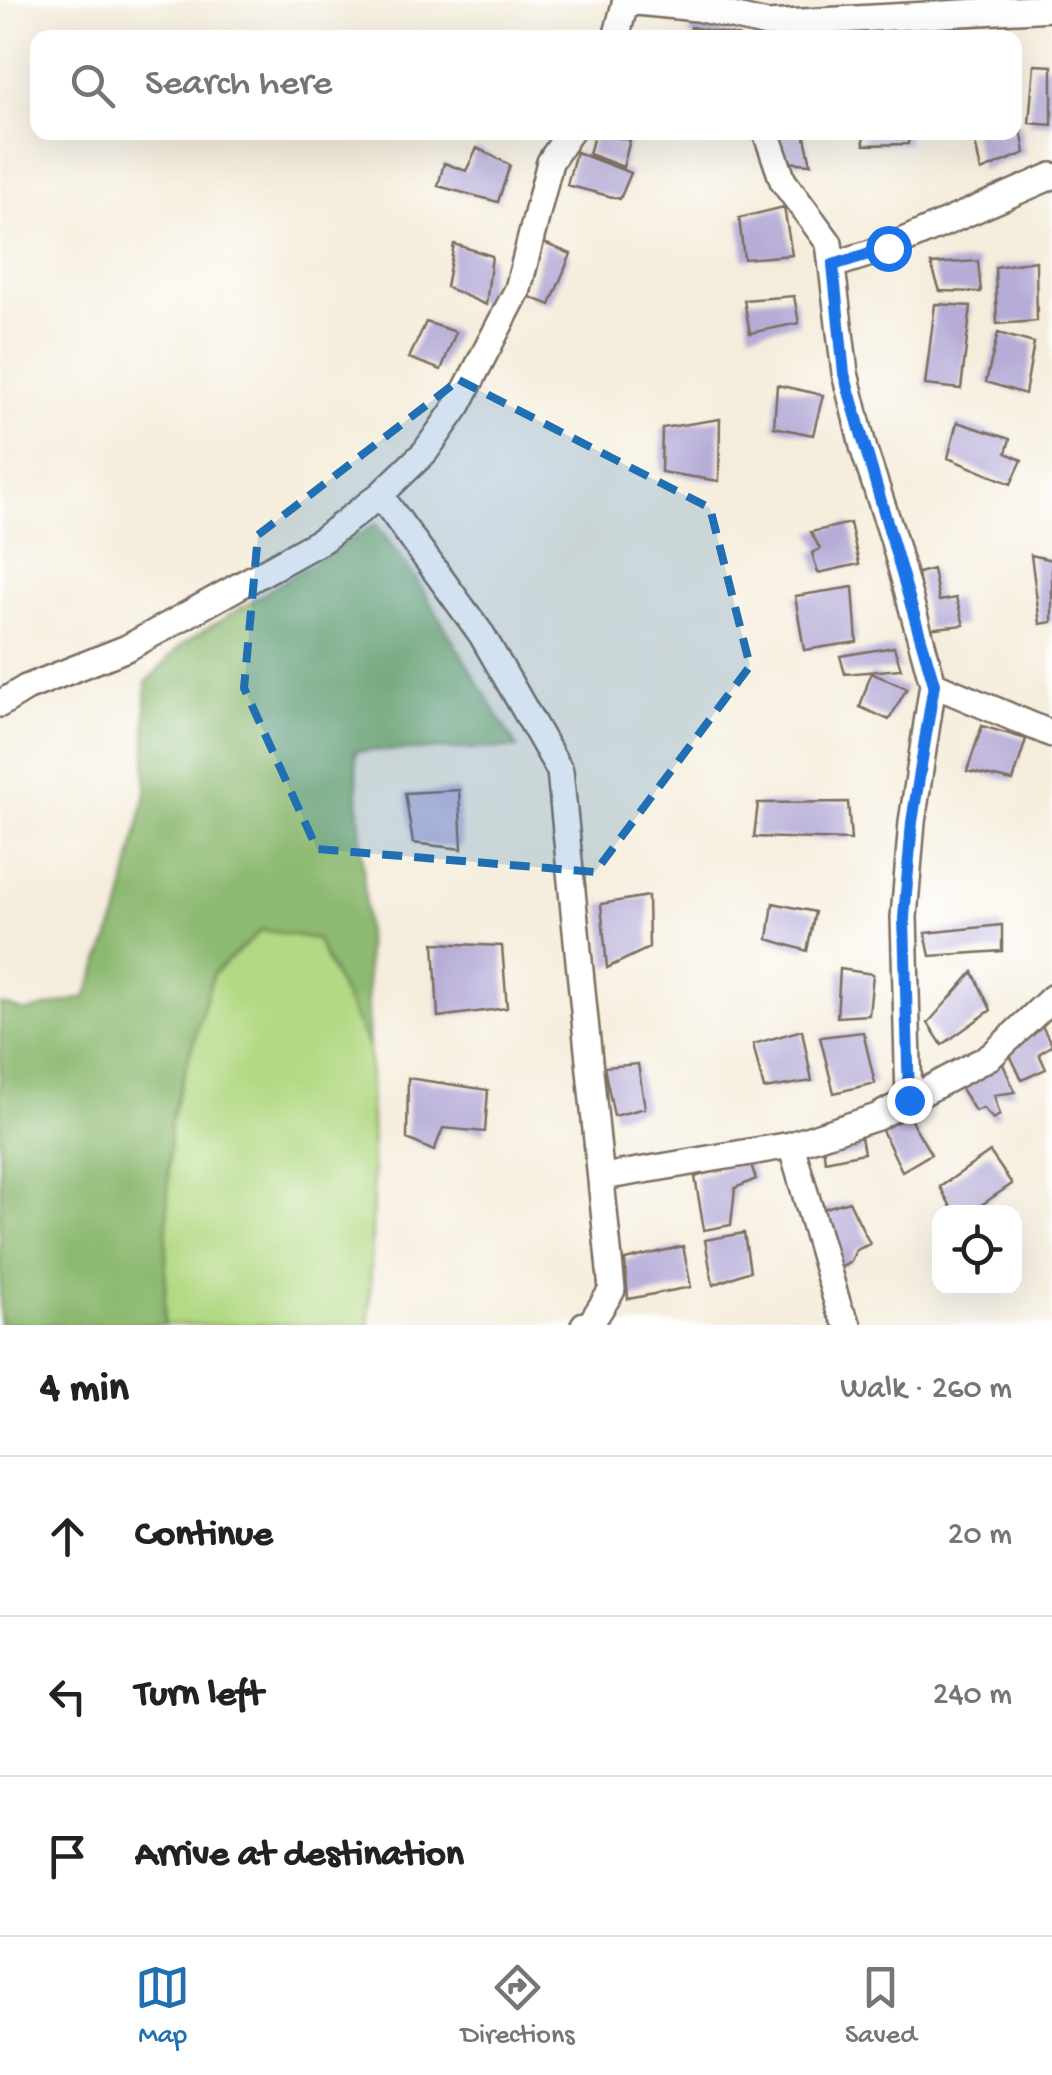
<!DOCTYPE html>
<html lang="en">
<head>
<meta charset="utf-8">
<style>
	:root { --surface:#fff; --page:#f6f6f6; --text:#222; --muted:#767676; --line:#e0e0e0; --accent:#1f6fb2 }
	body { margin:0; font-family:"Gochi Hand",sans-serif; background:var(--page); color:var(--text) }
	.controls { position:absolute; right:30px; bottom:30px; display:grid; overflow:hidden; border-radius:20px; box-shadow:0 10px 40px #0002 }
	.controls button { width:90px; height:90px; display:grid; place-items:center; padding:0; border:0; border-bottom:2px solid var(--line); background:var(--surface); color:var(--text); font:50px sans-serif }
	.stop { position:absolute; width:30px; height:30px; margin:-22px; border:8px solid #1a73e8; border-radius:50%; background:#fff }
	.stop.end { background:#1a73e8; border-color:#fff; box-shadow:0 2px 10px #0008 }
	.list { margin:0; padding:0; list-style:none }
	h2 { display:flex; justify-content:space-between; align-items:center; height:130px; margin:0; padding:0 40px; font-size:42px }
	h2 small { font-size:32px; font-weight:400; color:var(--muted) }
	.list li { display:grid; grid-template-columns:65px 1fr auto; gap:30px; align-items:center; box-sizing:border-box; height:160px; padding:0 40px; border-top:2px solid var(--line) }
	.list b { display:block; font-size:38px; white-space:nowrap }
	.list em { font-size:32px; font-style:normal; color:var(--muted) }
	.icon { flex:none; width:55px; height:55px; fill:none; stroke:currentColor; stroke-width:2; stroke-linecap:round; stroke-linejoin:round }
	.map { position:relative; flex:none; width:1052px; height:1325px; overflow:hidden }
	.search { position:absolute; background:var(--surface); box-shadow:0 10px 40px #0002; left:30px; right:30px; top:30px; height:110px; display:flex; align-items:center; gap:25px; box-sizing:border-box; padding:0 35px; border-radius:20px; color:var(--muted); font-size:38px }
	.sheet { height:610px; background:var(--surface) }
	nav { display:flex; justify-content:space-around; align-items:center; box-sizing:border-box; height:140px; border-top:2px solid var(--line); background:var(--surface); font-size:28px; color:var(--muted) }
	nav a { display:grid; justify-items:center; gap:5px }
	nav .on { color:var(--accent) }
	.map>svg:first-child { display:block }
</style>
</head>
<body>
<div class="map">
<svg width="1052" height="1325" viewBox="0 0 1052 1325">
	<rect width="100%" height="100%" fill="#fff"/>
	<filter id="ink" filterUnits="userSpaceOnUse"><feTurbulence type="fractalNoise" baseFrequency=".01" numOctaves="2"/><feDisplacementMap in="SourceGraphic" scale="20" xChannelSelector="R" yChannelSelector="G"/><feConvolveMatrix kernelMatrix="1 2 1 2 8 2 1 2 1" color-interpolation-filters="sRGB"/></filter>
	<filter id="wash" filterUnits="userSpaceOnUse"><feTurbulence type="fractalNoise" baseFrequency=".0048" numOctaves="4" result="noise"/><feDisplacementMap in="SourceGraphic" scale="40" xChannelSelector="R" yChannelSelector="G"/><feGaussianBlur stdDeviation="2.25" result="paint"/><feColorMatrix in="noise" values="0 0 0 0 0 0 0 0 0 0 0 0 0 0 0 0 0 1.4 0 .05"/><feComposite in="paint" operator="in"/></filter>
	<g filter="url(#wash)">
		<rect width="100%" height="100%" fill="#f5eddb"/>
		<path fill="#b2d983" stroke="#768250" stroke-width="2.5" d="M262,929L316,939L369,1047L373,1197L369,1325H164L170,1122L213,974Z"/>
		<path fill="#8db971" stroke="#647248" stroke-width="2.5" d="M376,524L418,582L517,748L355,751L365,897L369,1047L316,939L262,930L213,974L170,1122L164,1325H0V1004L26,1012L86,997L120,910L146,793V683L181,645Z"/>
		<g id="blocks">
			<path fill="#b6acd7" d="M691,27L738,36V38H690Z
				M887,29V38H838L837,34Z
				M1034,65L1052,66V125L1029,123Z
				M1020,123L1025,153L981,171L973,132H1014V124Z
				M595,132L630,140L623,167L589,154Z
				M863,132H909L908,144L864,145Z
				M804,133L811,164L785,162L779,136Z
				M477,148L510,165L498,202L438,186L444,163L466,171Z
				M576,152L631,173L620,199L567,185Z
				M784,207L792,255L744,259L739,218Z
				M544,243L571,254L550,305L530,297Z
				M454,244L492,256L486,305L446,287Z
				M978,261L981,292L940,291L931,264Z
				M1036,261L1037,321L997,324L995,267Z
				M794,296L799,323L750,333L744,300Z
				M935,304L971,306L961,389L925,385Z
				M426,322L456,332L441,370L409,358Z
				M998,333L1034,343L1025,394L986,382Z
				M777,385L823,395L813,435L774,427Z
				M720,419L719,481L661,472L662,428Z
				M957,422L1010,439L1006,453L1022,460L1011,484L948,458Z
				M850,523L859,564L818,573L812,553L820,549L811,532Z
				M1031,555L1052,560V622L1040,624Z
				M933,569L939,601L956,598L964,625L927,629L918,573Z
				M853,587L857,642L804,650L795,596Z
				M894,647L901,669L845,674L840,656Z
				M871,673L907,688L889,720L860,707Z
				M982,726L1026,739L1013,781L967,771Z
				M459,790L462,849L413,843L405,793Z
				M848,802L851,840L754,837L758,803Z
				M648,896L649,948L607,968L601,904Z
				M773,903L815,912L807,951L768,939Z
				M1002,925V951L930,956L925,933Z
				M434,943L502,946L507,1008L438,1017Z
				M840,969L873,974L869,1015L837,1017Z
				M973,972L991,1010L942,1045L928,1023Z
				M1041,1024L1052,1045L1039,1054L1046,1069L1022,1080L1010,1055Z
				M802,1030L812,1081L764,1089L753,1044Z
				M863,1032L875,1083L834,1093L820,1037Z
				M638,1064L645,1108L614,1116L604,1067Z
				M1003,1064L1015,1092L994,1095L1000,1115L993,1119L983,1108L975,1111L960,1087Z
				M408,1078L488,1090L485,1132L443,1128L434,1151L407,1139Z
				M905,1110L931,1154L902,1171L882,1130Z
				M861,1137L864,1153L825,1161L823,1146Z
				M990,1152L1012,1184L971,1212H954L940,1187Z
				M749,1159L756,1179L735,1188L731,1225L704,1230L695,1177Z
				M849,1201L870,1244L856,1250L850,1263L837,1269L822,1209Z
				M744,1233L750,1271L713,1285L705,1240Z
				M683,1246L691,1287L628,1299L625,1260Z"/>
		</g>
	</g>
	<g filter="url(#ink)">
		<use href="#blocks" fill-opacity="0" stroke="#7c6e60" stroke-width="2.5"/>
		<g fill="none" stroke-linecap="round" stroke-linejoin="round">
			<defs>
				<path id="minor" d="M626,1L697,8L767,24L1052,8
					M616,38L626,0
					M766,132L783,181L829,243L845,373L864,450L893,538L933,684L912,822L904,917L909,1100
					M833,265L887,248L1052,176
					M380,495L482,635L560,771L612,1290L591,1323L584,1325
					M933,684L1052,734
					M0,704L26,688L127,648L322,540L380,495L425,452L458,405L518,289L550,162L570,132
					M791,1145L839,1309L848,1325
					M603,1177L791,1145L877,1117L991,1056L1052,998"/>
			</defs>
			<use href="#minor" stroke="#7c6e60" stroke-width="30"/>
			<use href="#minor" stroke="#fff" stroke-width="25"/>
		</g>
	</g>
	<g fill="none" stroke-linecap="round" stroke-linejoin="round" filter="url(#ink)">
		<path stroke="#1a73e8" stroke-width="12" d="M888,248L833,265L844,374L934,684L912,822L904,918L909,1100"/>
	</g>
	<path fill="#1f6fb2" fill-opacity="0.2" stroke="#1f6fb2" stroke-width="8" stroke-dasharray="20 12" stroke-linejoin="round" d="M459,380L710,508L750,666L595,872L317,849L244,688L258,535Z"/>
</svg>
<div class="controls">
<button><svg class="icon" aria-label="locate" viewBox="0 0 24 24"><circle cx="12" cy="12" r="6"/><path d="M12 2v4M12 18v4M2 12h4M18 12h4"/></svg></button>
</div>
<div class="stop" style="left:888px;top:248px"></div>
<div class="stop end" style="left:909px;top:1100px"></div>
<div class="search"><svg class="icon" aria-label="search" viewBox="0 0 24 24"><circle cx="10" cy="10" r="6"/><path d="M15 15l6 6"/></svg>Search here</div>
</div>
<section class="sheet">
<h2>4 min<small>Walk · 260 m</small></h2>
<ul class="list">
<li><svg class="icon" aria-label="ahead" viewBox="0 0 24 24"><path d="M12 20V5M6 11l6-6 6 6"/></svg><div><b>Continue</b></div><em>20 m</em></li>
<li><svg class="icon" aria-label="left" viewBox="0 0 24 24"><path d="M17 20v-9H6M10 6l-5 5 5 5"/></svg><div><b>Turn left</b></div><em>240 m</em></li>
<li><svg class="icon" aria-label="arrive" viewBox="0 0 24 24"><path d="M6 21V4h12l-3 4 3 4H6"/></svg><div><b>Arrive at destination</b></div></li>
</ul>
</section>
<nav>
<a class="on"><svg class="icon" aria-label="map" viewBox="0 0 24 24"><path d="M3 6l6-2 6 2 6-2v14l-6 2-6-2-6 2zM9 4v14M15 6v14"/></svg>Map</a>
<a><svg class="icon" aria-label="directions" viewBox="0 0 24 24"><path d="M12 3l9 9-9 9-9-9zM9 14v-3h6M13 9l2 2-2 2"/></svg>Directions</a>
<a><svg class="icon" aria-label="saved" viewBox="0 0 24 24"><path d="M7 4h10v16l-5-4-5 4z"/></svg>Saved</a>
</nav>
</body>
</html>
